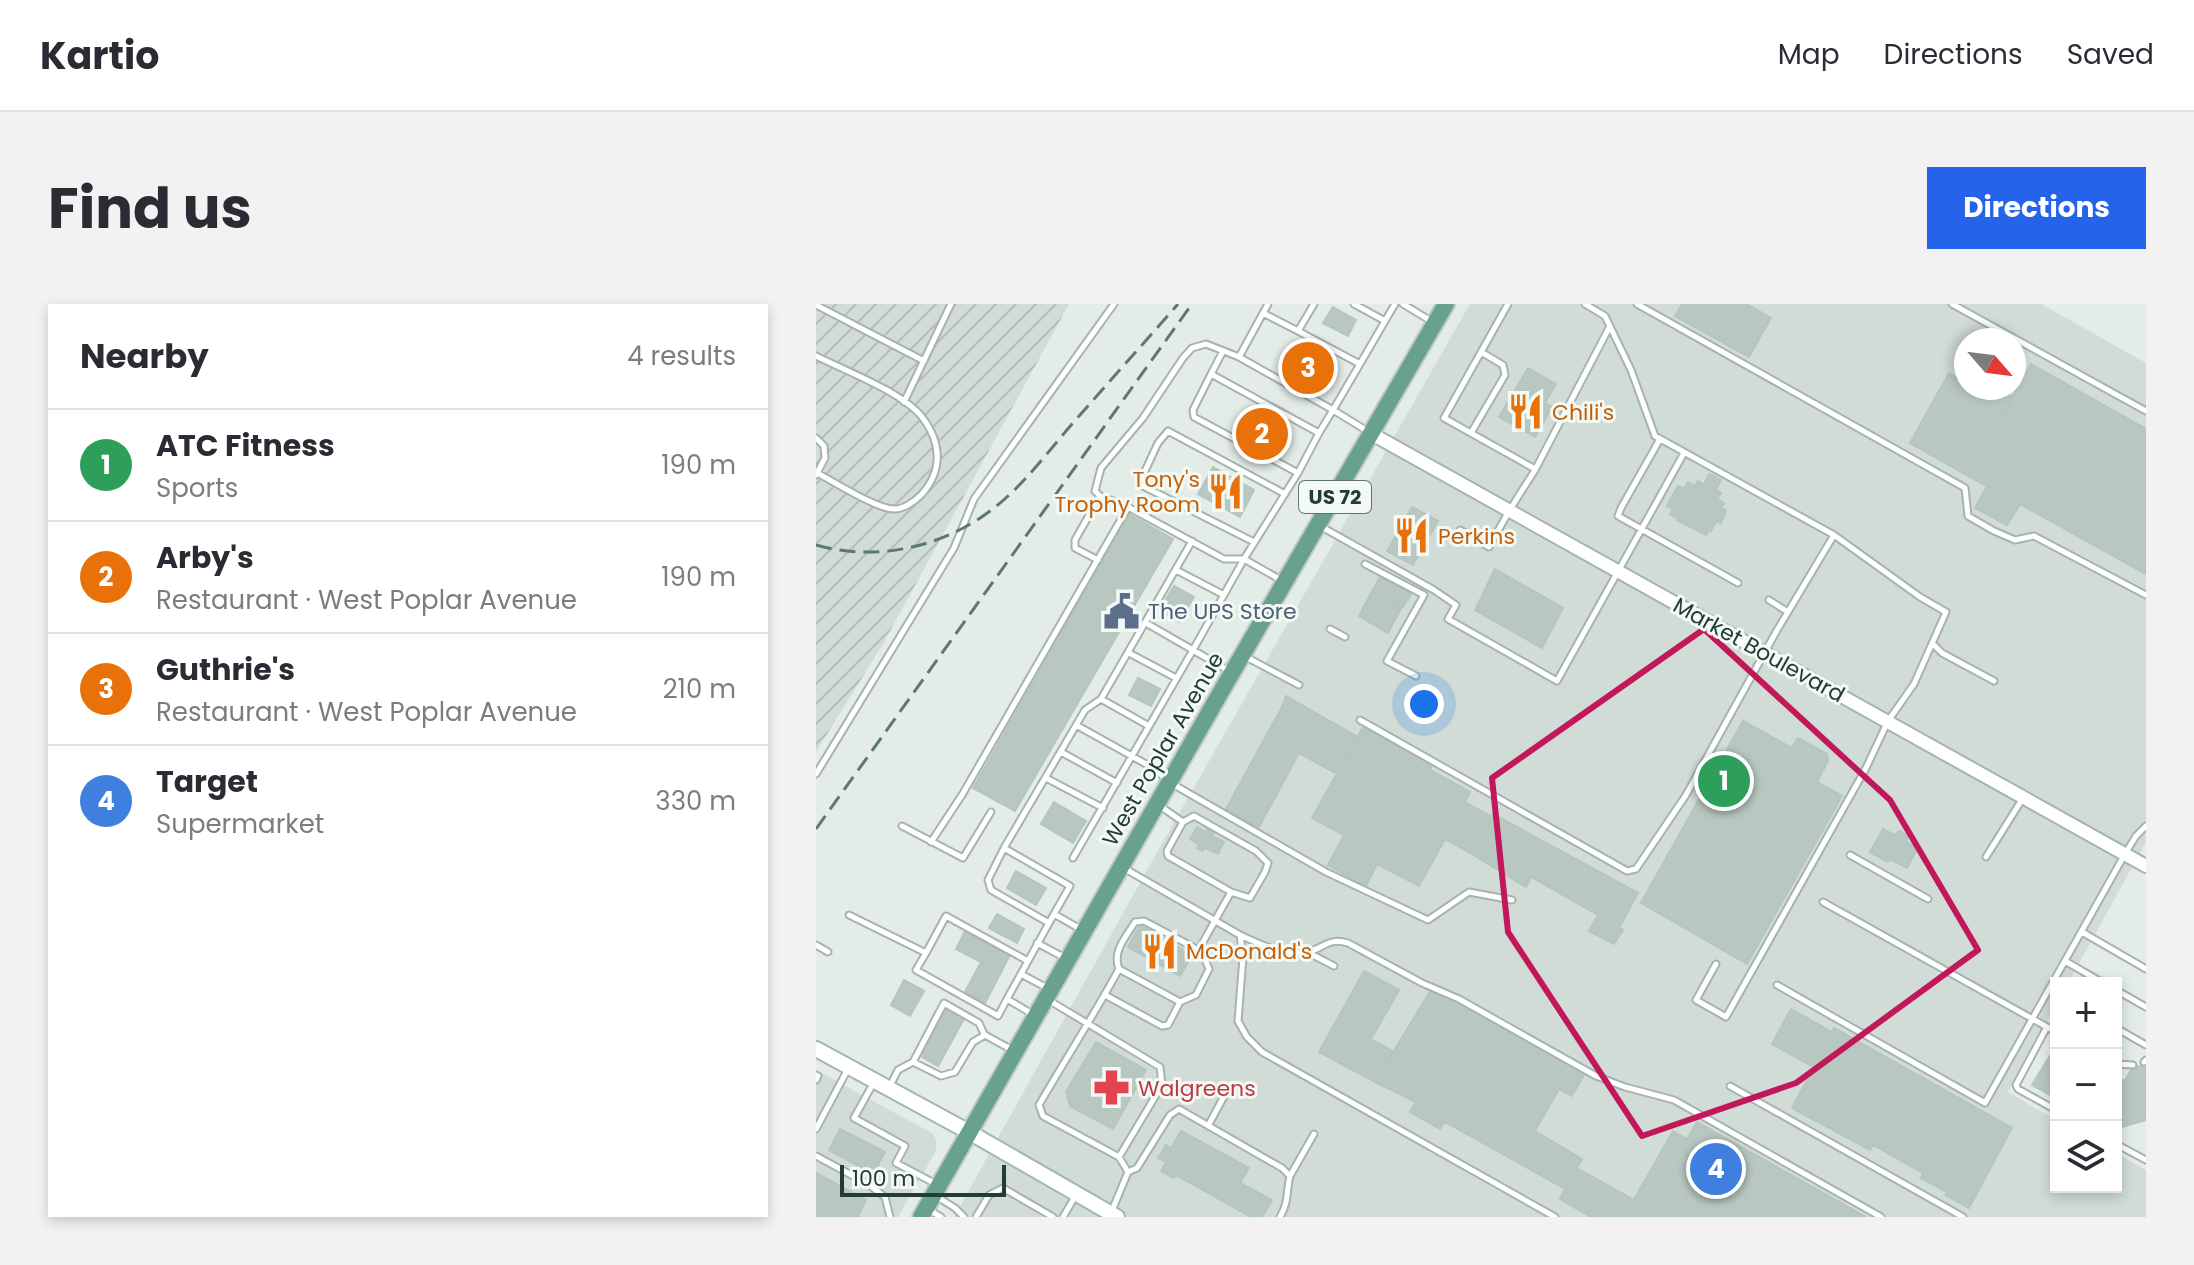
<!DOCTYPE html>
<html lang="en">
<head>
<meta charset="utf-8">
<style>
	:root { --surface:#fff; --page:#f2f2f3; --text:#2b2b33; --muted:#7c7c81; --line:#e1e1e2; --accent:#2563eb }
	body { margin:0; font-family:Poppins,sans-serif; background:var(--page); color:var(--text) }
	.controls { position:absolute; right:24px; bottom:24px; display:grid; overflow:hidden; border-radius:0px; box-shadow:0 4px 12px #0003 }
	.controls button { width:72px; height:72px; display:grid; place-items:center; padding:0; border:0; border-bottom:2px solid var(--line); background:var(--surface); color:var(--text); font:40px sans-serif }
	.compass { position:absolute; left:1138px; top:24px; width:72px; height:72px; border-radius:50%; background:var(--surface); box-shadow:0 4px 12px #0003; rotate:118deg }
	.scale { position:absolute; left:24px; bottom:20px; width:166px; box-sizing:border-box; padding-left:8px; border:4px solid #233d33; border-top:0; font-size:22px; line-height:28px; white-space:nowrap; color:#233d33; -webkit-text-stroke:6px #f3f9f5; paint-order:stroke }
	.you { position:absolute; left:608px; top:400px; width:28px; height:28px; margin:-20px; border:6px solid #fff; border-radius:50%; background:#1a73e8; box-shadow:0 0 0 12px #1a73e833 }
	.badge { display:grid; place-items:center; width:52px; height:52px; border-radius:50%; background:var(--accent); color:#fff; font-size:26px; font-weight:700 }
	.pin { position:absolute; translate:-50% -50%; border:4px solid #fff; box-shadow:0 2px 8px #0006 }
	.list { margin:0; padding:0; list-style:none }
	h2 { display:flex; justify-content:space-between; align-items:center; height:104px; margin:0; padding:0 32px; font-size:34px }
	h2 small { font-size:26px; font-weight:400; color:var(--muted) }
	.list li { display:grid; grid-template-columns:52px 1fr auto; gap:24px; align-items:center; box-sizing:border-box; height:112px; padding:0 32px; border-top:2px solid var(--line) }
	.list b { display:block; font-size:30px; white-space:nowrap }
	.list p { margin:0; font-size:26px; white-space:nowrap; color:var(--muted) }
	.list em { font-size:26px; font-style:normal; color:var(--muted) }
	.icon { flex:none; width:44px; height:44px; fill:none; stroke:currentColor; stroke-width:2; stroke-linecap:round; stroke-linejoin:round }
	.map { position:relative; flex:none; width:1330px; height:913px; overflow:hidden; border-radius:0px }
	header { display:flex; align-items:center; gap:48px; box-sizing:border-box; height:112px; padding:0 40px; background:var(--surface); border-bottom:2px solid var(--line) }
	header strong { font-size:38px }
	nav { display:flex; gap:44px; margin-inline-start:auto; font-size:28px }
	.intro { display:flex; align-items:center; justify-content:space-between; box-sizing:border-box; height:192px; padding:0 48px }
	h1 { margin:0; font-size:56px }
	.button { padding:20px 36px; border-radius:0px; background:var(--accent); color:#fff; font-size:28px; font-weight:700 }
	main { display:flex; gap:48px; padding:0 48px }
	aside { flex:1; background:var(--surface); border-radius:0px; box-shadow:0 4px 12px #0003 }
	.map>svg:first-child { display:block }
</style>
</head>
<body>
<header>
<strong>Kartio</strong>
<nav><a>Map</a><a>Directions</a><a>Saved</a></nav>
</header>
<div class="intro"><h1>Find us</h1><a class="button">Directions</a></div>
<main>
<aside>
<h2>Nearby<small>4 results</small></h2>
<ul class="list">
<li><span class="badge" style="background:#2e9e5b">1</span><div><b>ATC Fitness</b><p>Sports</p></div><em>190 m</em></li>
<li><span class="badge" style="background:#e8710a">2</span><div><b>Arby's</b><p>Restaurant · West Poplar Avenue</p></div><em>190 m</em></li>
<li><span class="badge" style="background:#e8710a">3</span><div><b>Guthrie's</b><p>Restaurant · West Poplar Avenue</p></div><em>210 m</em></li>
<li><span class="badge" style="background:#3f7fe0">4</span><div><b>Target</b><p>Supermarket</p></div><em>330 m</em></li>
</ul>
</aside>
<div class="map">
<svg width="1330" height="913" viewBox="0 0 1330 913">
	<defs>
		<pattern id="industrial-furrows" width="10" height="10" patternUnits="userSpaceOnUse" patternTransform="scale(2)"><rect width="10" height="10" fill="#d1dcd6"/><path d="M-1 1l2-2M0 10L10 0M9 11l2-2" fill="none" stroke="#b3beb8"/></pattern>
	</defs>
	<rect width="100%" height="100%" fill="#e3ece7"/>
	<path fill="#d1dcd6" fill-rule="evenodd" d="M654,0H1225L1330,59V538L1252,679H1240V701L1192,788L1240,816V883H1300V849L1330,866V913H138L340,550ZM1150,36H1198V84H1150Z
		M0,766L116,829L120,835V847L82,913H0Z"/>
	<path fill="url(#industrial-furrows)" d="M0,0H253L67,340L0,448Z"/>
	<path fill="#b8c7c0" stroke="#b5c6bd" stroke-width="2" d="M866,0H930L955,14L933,53L859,12Z
		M517,3L540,16L532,32L507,19Z
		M479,46L514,65L506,82L470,63Z
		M1215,60L1330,125V270L1204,200L1191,221L1159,204L1171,182L1152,172Z
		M712,64L740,80L729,99L701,83Z
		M1133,69L1150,79V84H1159L1177,94L1198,91L1152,172L1094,139Z
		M701,83L736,103L719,133L683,113Z
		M433,108L458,123L456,126L469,133L461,148L422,127Z
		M397,163L438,186L424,213L382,190Z
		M893,170L905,176L900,186L905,189L901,195L908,199L905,204L910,206L905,219L900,217L895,227L893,226L890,231L861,216L862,214L854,210L857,205L851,202L862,182L868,185L872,178L879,182L882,177L888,181Z
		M596,203L622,217L597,261L571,247Z
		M313,210L357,235L199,507L157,484Z
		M679,265L747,304L726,344L659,306Z
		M564,273L595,290L587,303L556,287Z
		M358,282L378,293L363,318L347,309L354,297L350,295Z
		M556,287L586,303L572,329L543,312Z
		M322,374L344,385L335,402L313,391Z
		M470,392L542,433L521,470L483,449L443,523L410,505L466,403Z
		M927,417L976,444L982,434L1011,450L1012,457L1001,478L1026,492L931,660L825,599Z
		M547,423L618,458L614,466L654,488L649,498L676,513L656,550L629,535L603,582L561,560L550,582L512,561L528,531L496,514Z
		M238,498L270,517L257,539L225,520Z
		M677,510L822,589L803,624L807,626L798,640L773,627L782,611L715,573L710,583L656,550Z
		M381,523L390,528L391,525L398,529L396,532L408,538L402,550L389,544L387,547L381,544L383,540L374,535Z
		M1067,525L1078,531L1084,527L1087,529L1092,531L1090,538L1102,544L1091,564L1074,555L1072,558L1054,548Z
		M200,567L230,584L220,601L191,584Z
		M181,610L208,625L201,639L173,624Z
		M324,621L376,651L364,672L312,643Z
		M149,627L194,651L169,699L149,688L165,658L140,645Z
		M548,667L583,686L555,735L578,748L559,778L503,748Z
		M88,676L108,687L94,712L75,701Z
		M616,684L769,769L756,792L743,785L701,858L629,818L624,825L594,808L600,798L559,778Z
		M129,703L149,713L122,762L103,751Z
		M975,705L1016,728L1018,724L1196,824L1153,904L1129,891L1131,888L1105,874L1107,869L1057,841L1054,846L976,804L998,763L956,740Z
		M280,738L330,766L297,825L254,802L250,788Z
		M1240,742V794L1216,781Z
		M1325,762H1330V816L1306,823L1300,819V772L1309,777L1316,764Z
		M881,818L1050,913H808L857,827L871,835Z
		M24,825L69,848L57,870L13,846Z
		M365,827L433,864L424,879L456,896L446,913H435L360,871L358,874L345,867L350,858L342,854L350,841L355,844Z
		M719,827L766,855L749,885L701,858Z
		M761,864L818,896L808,913H775L744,895Z
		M0,869L50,896L42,913H0Z"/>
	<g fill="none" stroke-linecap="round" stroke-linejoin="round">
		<defs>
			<path id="service" d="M498,0L482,27L544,60L569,17
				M538,0L569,17L579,0
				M587,0L615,17
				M692,0L628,114L719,165
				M769,0L789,12L815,66L839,132L1018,231L1104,293L1130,308L1098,380L1072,417L1050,464L910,713L880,696L900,660
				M821,0L1149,184L1152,212L1178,227L1199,236L1218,232L1330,291
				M1136,0L1330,107
				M0,1L108,57
				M447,9L482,27
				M0,52C30,67 86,88 106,113C126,139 127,167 105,191C99,197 88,205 79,205C62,206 17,177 1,169L0,171
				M423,53L452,0
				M544,60L517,106L553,128
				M395,70L377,106L378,113L482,169
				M88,98L135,0
				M655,129L689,71L687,61L665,48
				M0,134L8,142L9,154L1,169
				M844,135L805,204L802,212L922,279
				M312,203L284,192L279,187L285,164L327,114L367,54L376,44L390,40L423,53L517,106L503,129L395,70L407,47
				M504,222L618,286L640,301L632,315L741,377L868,149
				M644,226L673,243L693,207L719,166L794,22
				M438,238L323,180L342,139L352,127L469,190
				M282,256L259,244V236L284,192
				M549,260L608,291L571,357L600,372
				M360,266L408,291
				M953,296L972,308
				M330,319L415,368
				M514,325L529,333
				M1117,340L1126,349L1178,377
				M313,349L360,374
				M428,352L483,381
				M285,395L333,422
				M544,416L811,567L820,565L870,491L960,328L1018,231
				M260,421L339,465L353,478L510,568L612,616L653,588L696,596
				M245,448L301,479
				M0,470L138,244L158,195L298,0
				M230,474L287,504
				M344,502L367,518L351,547L352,552L415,588L382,647
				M367,518L378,512L440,547L452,559L449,568L434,594L415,588
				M86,522L147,554L175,508
				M115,538L146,491L312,203L408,255H428L482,169L503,129
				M188,544L172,576L175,586L233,619
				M1034,551L1112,595
				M1170,553L1207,494
				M257,554L377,346L428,255L465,276
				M306,563L424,631L427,653L422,717L431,733L446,748L739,913
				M1007,598L1231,723
				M33,611L110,649L100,666L182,712L191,695
				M266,626L238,610L254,582L188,544L269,406L285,395L376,237
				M1266,628L1330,665
				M424,631C443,640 468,652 491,648C508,645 511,633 532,639L606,679L643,695L780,772L809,783L858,796L1065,913
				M221,639L251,655
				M0,641L12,648
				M491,648L518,662
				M110,649L130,612L212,657
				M1249,657L1287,679
				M205,670L233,685
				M961,681L1169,799L1309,550L1320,532L1330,522
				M1300,686L1330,703
				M289,691L346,722L352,721L364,698L380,691L393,665L387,651L377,643L328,617L319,618C310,633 296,647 303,665L364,698
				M234,697L344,763L346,781L303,853L227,812L223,801C249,756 278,711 303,665
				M218,711L191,695L238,610
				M1300,724L1330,741
				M1240,728L1231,723L1200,781L1202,785L1240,806
				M97,758L128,699L163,719L168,730
				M1328,758L1330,756
				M1300,760L1317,761
				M0,771L2,772L0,776
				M58,778L38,814L89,842L80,859L122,881
				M74,782L82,766L97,758L125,772L139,768L157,738L169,731L198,747
				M914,782L1147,913
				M392,822L413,783
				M0,825L33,763
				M1300,840L1330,856
				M0,852L52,880L69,893L74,913
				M303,853L312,868
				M474,872L498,830
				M120,892L139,904L148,913
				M111,905L125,913
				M295,909L312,868L321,864L354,811L363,805L466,864L474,872C470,888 473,898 464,913
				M160,913L173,891L187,884L237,913
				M247,913L260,891"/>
			<path id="tertiary" d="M556,130L1330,562"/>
			<path id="secondary" d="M0,745L153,828L301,913"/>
			<path id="primary" d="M105,913L406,386L630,0"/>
		</defs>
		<use href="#service" stroke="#a6b4ad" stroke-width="9"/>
		<use href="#tertiary" stroke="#a6b4ad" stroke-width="16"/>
		<use href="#secondary" stroke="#a1b8ae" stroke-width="18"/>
		<use href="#primary" stroke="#c1c9c6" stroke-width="20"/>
		<use href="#service" stroke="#fff" stroke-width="5"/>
		<use href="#tertiary" stroke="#fff" stroke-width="12"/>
		<use href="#secondary" stroke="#fff" stroke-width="14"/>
		<use href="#primary" stroke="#68a18c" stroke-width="16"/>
		<path stroke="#5d796e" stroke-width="3" stroke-dasharray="16 8" stroke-linecap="butt" d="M0,241C67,260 141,240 192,192C216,170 236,143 257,119C292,79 327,40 362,0
			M0,525L376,0"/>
	</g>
	<path fill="none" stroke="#c2185b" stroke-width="6" stroke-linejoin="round" d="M888,325L1074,496L1162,646L980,779L826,832L692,628L676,474Z"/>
	<defs>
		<symbol id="restaurant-bare" viewBox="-9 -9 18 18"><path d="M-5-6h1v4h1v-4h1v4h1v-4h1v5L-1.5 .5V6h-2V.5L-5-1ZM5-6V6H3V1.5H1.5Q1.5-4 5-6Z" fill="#e8710a" stroke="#f3f9f5" stroke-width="2.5" paint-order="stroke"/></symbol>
		<symbol id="civic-bare" viewBox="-9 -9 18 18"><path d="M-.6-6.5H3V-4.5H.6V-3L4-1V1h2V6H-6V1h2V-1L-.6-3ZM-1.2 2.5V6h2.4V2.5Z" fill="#5c6f8a" stroke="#f3f9f5" stroke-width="2.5" paint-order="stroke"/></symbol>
		<symbol id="pharmacy-bare" viewBox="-9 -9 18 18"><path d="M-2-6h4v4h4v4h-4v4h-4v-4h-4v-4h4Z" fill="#e0444e" stroke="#f3f9f5" stroke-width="2.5" paint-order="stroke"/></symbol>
	</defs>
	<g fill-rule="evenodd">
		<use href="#restaurant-bare" x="684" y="82" width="51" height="51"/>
		<use href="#restaurant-bare" x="384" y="162" width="51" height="51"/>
		<use href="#restaurant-bare" x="570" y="206" width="51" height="51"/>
		<use href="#civic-bare" x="280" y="282" width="51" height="51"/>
		<use href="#restaurant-bare" x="318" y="622" width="51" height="51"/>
		<use href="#pharmacy-bare" x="270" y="758" width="51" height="51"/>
	</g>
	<g text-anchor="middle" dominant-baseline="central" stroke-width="6" stroke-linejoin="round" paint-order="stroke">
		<rect fill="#f3f9f5" stroke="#61756d" stroke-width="2" x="483" y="177" width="72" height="32" rx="6"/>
		<g font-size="20" font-weight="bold" fill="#233d33">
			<text x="519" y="193">US 72</text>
		</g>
		<g font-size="22" fill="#c56008" stroke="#f3f9f5" text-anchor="start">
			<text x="736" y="108">Chili's</text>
			<text x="384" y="175" text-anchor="end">Tony's<tspan x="384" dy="25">Trophy Room</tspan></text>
			<text x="622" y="232">Perkins</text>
			<text x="370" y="647">McDonald's</text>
		</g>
		<g font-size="22" fill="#4e5e75" stroke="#f3f9f5" text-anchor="start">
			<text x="332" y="307">The UPS Store</text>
		</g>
		<g font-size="22" fill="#233d33" stroke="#f3f9f5">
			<text transform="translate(943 346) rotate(29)">Market Boulevard</text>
			<text transform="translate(347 445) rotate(-60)">West Poplar Avenue</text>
		</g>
		<g font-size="22" fill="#be3a42" stroke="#f3f9f5" text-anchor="start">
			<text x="322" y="784">Walgreens</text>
		</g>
	</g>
</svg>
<div class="controls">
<button>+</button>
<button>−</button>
<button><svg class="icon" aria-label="layers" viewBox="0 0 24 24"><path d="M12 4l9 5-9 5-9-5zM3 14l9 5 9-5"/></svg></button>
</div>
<svg class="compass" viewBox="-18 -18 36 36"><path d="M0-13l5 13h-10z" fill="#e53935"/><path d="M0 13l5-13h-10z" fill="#7c7c81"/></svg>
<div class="scale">100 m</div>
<div class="you"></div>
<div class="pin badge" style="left:908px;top:477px;background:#2e9e5b">1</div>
<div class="pin badge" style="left:446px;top:130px;background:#e8710a">2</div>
<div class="pin badge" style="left:492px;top:64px;background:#e8710a">3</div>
<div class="pin badge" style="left:900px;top:865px;background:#3f7fe0">4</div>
</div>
</main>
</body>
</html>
